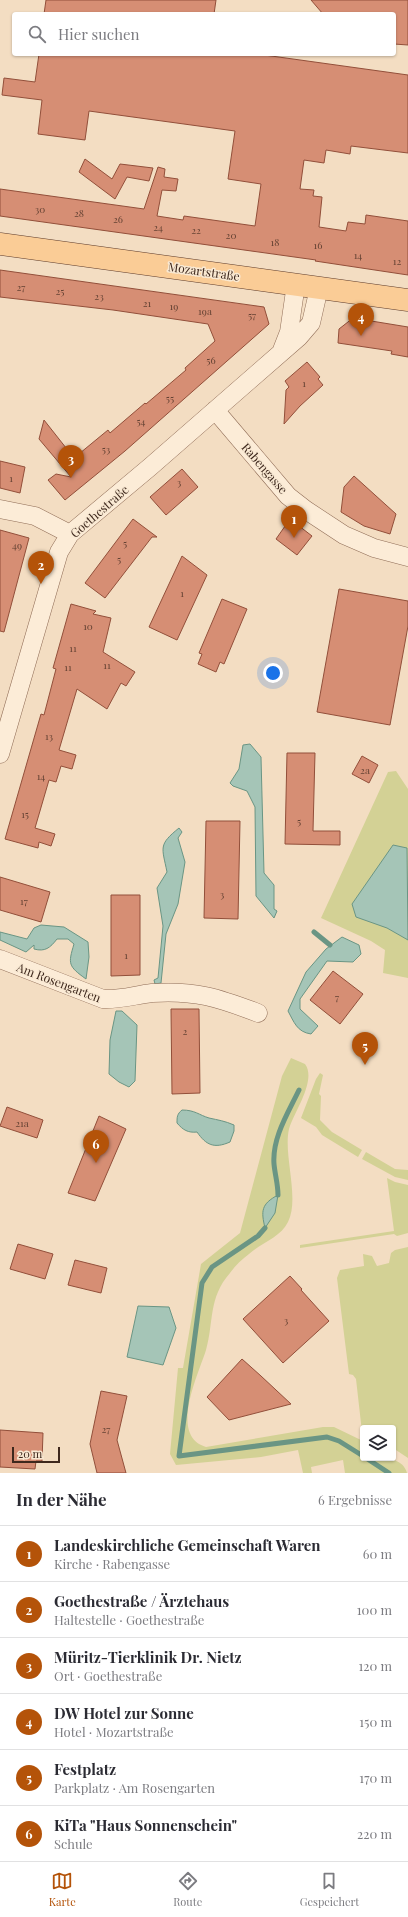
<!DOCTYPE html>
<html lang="de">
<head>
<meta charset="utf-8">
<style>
	:root { --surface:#fff; --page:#f7f7f7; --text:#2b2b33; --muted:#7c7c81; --line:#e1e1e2; --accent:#b45309 }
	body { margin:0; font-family:"Playfair Display",serif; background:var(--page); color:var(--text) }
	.controls { position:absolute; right:12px; bottom:12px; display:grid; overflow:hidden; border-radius:4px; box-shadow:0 1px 3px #0004 }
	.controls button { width:36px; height:36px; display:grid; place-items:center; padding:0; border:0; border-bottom:1px solid var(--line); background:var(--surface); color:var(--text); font:20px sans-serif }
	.scale { position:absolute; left:12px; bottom:10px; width:48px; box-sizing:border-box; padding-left:4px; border:2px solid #3e281d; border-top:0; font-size:11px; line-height:14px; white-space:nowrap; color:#3e281d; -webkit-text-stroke:3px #f9e9d3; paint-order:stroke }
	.you { position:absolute; left:273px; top:673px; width:14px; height:14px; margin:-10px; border:3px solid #fff; border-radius:50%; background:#1a73e8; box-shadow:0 0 0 6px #1a73e833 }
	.badge { display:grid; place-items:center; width:26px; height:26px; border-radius:50%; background:var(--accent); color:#fff; font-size:13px; font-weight:700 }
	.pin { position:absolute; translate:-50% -33px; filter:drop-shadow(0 1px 2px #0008) }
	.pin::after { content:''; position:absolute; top:21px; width:14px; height:12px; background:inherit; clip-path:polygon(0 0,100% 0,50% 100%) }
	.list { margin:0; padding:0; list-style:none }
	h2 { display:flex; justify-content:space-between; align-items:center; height:52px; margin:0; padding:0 16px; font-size:17px }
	h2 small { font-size:13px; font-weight:400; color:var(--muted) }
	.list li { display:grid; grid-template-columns:26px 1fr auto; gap:12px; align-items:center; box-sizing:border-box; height:56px; padding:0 16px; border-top:1px solid var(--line) }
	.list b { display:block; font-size:15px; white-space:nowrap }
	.list p { margin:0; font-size:13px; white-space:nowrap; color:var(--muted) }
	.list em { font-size:13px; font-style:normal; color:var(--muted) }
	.icon { flex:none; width:22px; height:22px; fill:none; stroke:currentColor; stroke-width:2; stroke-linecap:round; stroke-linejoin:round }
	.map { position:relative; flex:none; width:408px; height:1473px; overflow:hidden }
	.search { position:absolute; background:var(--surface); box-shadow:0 1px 3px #0004; left:12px; right:12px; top:12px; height:44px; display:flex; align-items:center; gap:10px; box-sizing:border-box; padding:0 14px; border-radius:4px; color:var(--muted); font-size:15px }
	.sheet { height:388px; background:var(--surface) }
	nav { display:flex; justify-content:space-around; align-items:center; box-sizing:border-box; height:56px; border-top:1px solid var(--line); background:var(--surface); font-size:11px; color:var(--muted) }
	nav a { display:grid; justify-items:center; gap:2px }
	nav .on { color:var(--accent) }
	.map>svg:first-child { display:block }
</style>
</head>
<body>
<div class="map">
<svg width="408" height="1473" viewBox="0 0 408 1473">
	<rect width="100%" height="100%" fill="#f3ddc2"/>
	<path fill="#d3d195" d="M396,771L408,789V978L383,973L385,950L371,941L321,918L388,772Z
		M291,1058L305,1064C317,1080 294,1112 289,1129C283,1155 300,1198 288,1222C281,1237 261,1243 249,1254C242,1259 235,1266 230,1273C208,1298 214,1322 206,1350C199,1373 168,1436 206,1447L323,1427H334L363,1441V1458C378,1458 402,1455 407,1473H345L343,1460L311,1467L312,1473H303L298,1450L261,1457L176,1465L170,1454L178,1368H183L201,1264L240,1233L282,1076Z
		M320,1073L323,1075L319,1094L321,1096L320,1120L332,1132L362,1150L358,1157L322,1135L316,1127L301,1118L316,1079Z
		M366,1152L395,1169L408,1170V1180L395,1177L362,1159Z
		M387,1178L395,1182L408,1185V1233L397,1236L394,1234L300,1248V1245L394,1231Z
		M408,1247V1458L393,1448V1428H363L362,1432L356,1379L353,1375L349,1374L337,1278L340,1270L364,1266L363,1254L372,1256L377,1266L389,1263L391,1253L395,1250Z"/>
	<path fill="#a5c5b7" stroke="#6a9584" d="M250,744L261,757L264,873L274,885V909L277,911L274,918L256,896L255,807L247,791L233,786L230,783L239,769L243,745Z
		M179,828L182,832L178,838L185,862L178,904L166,934L161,983L155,984L154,980L158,978L163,926L157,888L167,872C162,847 158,845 179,828Z
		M393,845L407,848L408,940L387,928L356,917L352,904Z
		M41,925L64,927L88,942L89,957L86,979C68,966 68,964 74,944L68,939H57C50,948 45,952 34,949V945L26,952L0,940V932L27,939L34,928Z
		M342,937L359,945L361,954L353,962L327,961L300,999V1009L318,1026L311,1034C297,1032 294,1022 288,1011L306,972L326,949Z
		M116,1011H122L137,1025L135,1081L129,1087L119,1082L109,1074L110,1040Z
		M182,1110C195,1110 199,1115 209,1118C218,1120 225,1121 234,1125V1131L230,1142C214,1149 206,1145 197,1132C188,1133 183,1130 177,1123C177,1117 177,1114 182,1110Z
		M278,1195L275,1213L265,1228C261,1211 261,1204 278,1195Z
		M138,1306L169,1307L176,1328L163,1365L127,1357Z"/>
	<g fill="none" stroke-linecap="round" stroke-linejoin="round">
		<path stroke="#6a9584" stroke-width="5" d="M314,932L330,945
			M278,1195C278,1184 275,1175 274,1164C272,1138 288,1113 299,1090
			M265,1228L258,1236L212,1267L202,1283L179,1456L327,1437L339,1441L363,1456
			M366,1458L389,1473"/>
	</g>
	<path fill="#d68e74" stroke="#924f3a" d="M46,0H216L214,14H44Z
		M311,0H408V45L394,44V14H323Z
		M39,54H257L408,75V153L351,146L350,154L326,150L324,163L304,160L300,189L314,190L313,196L322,197L319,227L346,231L348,222L365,224L366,215L408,221V275L315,261L316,260L0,216V189L144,209L158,167L165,169L164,177L178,179L176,191L162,190L157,216L183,220L184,216L255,226L261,184L228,179L235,131L89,111L85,140L38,134L42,100L2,95L4,78L35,82Z
		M85,159L112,179L120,164L153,168L149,181L127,177L115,199L79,172Z
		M0,270L264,307L269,324L125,451L65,500L48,480L56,474L71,477L39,439L44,420L74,458L108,430L110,433L145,403L146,404L186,370L185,368L215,341L208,324L113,310L0,297Z
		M353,318L408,327V357L391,354L392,351L338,343L339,329Z
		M307,362L320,377L318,379L323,385L300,406L284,424L286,390L289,387L285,381Z
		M0,461L25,467L20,493L0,488Z
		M182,469L198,487L166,515L150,497Z
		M354,476L396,514L390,534L364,526L341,512L344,487Z
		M133,519L157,537H152L105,598L85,583Z
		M290,519L312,536L297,555L276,539Z
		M0,530L29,538L4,632L0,631Z
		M182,556L207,575L177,640L149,627Z
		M339,589L408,601V626L390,725L317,712Z
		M222,599L247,609L224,664L220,662L216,672L198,664L202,654L199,653Z
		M71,604L96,611L93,614L111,618L103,652L135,672L126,686L121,683L107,709L77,689L59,750L76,755L72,769L61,766L56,782L49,780L35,828L55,834L51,846L39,842L38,848L5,839L41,714L44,715L56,669L53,668Z
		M287,753H315L313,831H340V845L285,844Z
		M362,756L378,765L369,783L352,774Z
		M206,821H240L238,919L204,918Z
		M0,877L50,892L41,922L0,910Z
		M111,895H140V975L111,976Z
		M333,971L363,994L340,1024L310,1000Z
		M171,1009H199L200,1093L172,1094Z
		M7,1107L43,1120L37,1138L0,1126Z
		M99,1116L126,1129L95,1201L68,1193Z
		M18,1244L53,1254L45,1279L10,1269Z
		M75,1260L107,1268L101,1293L68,1285Z
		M290,1276L302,1289L301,1290L329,1321L283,1363L243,1319Z
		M242,1359L261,1376L291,1404L229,1420L207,1397Z
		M101,1391L127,1396L117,1440L126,1473H97L90,1444Z
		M0,1430L43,1433L42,1461H36L35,1469L0,1467Z"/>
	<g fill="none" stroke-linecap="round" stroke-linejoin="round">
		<defs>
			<path id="street" d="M282,350L289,332L296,284
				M215,410L288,496L306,510L344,535L374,548L408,557
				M0,509L35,516L70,534
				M0,754L59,552L70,534L150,467L299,337L311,323L319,288
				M0,959L103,999C120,1000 135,995 152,993C195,990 219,998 258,1013"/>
			<path id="primary" d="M0,244L408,300"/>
		</defs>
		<use href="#street" stroke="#906d57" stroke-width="19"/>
		<use href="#primary" stroke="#5d3b2b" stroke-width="23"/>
		<use href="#street" stroke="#fcecd7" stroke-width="18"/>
		<use href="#primary" stroke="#facc96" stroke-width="22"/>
	</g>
	<g text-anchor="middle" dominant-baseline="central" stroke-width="3" stroke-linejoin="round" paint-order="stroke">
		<g font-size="10" fill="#644233">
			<text x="40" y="209">30</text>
			<text x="79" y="213">28</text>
			<text x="118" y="219">26</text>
			<text x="158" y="227">24</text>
			<text x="196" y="230">22</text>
			<text x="231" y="235">20</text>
			<text x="275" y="242">18</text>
			<text x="318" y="245">16</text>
			<text x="358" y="255">14</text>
			<text x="397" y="261">12</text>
			<text x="21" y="287">27</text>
			<text x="60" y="291">25</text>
			<text x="99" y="296">23</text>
			<text x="147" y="303">21</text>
			<text x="174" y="306">19</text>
			<text x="205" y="311">19a</text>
			<text x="252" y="315">57</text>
			<text x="211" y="360">56</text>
			<text x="304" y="383">1</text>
			<text x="170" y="398">55</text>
			<text x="141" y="421">54</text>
			<text x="106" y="449">53</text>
			<text x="11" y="478">1</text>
			<text x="179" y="482">3</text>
			<text x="125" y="543">5</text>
			<text x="17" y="545">49</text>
			<text x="119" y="559">5</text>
			<text x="182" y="593">1</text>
			<text x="88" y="626">10</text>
			<text x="73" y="648">11</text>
			<text x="107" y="665">11</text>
			<text x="68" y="667">11</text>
			<text x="49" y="736">13</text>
			<text x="365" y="770">2a</text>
			<text x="41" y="776">14</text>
			<text x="25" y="814">15</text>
			<text x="299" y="821">5</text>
			<text x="222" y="894">3</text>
			<text x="24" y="901">17</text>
			<text x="126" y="955">1</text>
			<text x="337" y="997">7</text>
			<text x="185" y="1031">2</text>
			<text x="22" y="1123">21a</text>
			<text x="286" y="1320">3</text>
			<text x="106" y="1429">27</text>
		</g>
		<g font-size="12" fill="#3e281d" stroke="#f9e9d3">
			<text transform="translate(204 271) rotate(8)">Mozartstraße</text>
			<text transform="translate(265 468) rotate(49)">Rabengasse</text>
			<text transform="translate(99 511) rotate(-41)">Goethestraße</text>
			<text transform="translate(59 982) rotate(21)">Am Rosengarten</text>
		</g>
	</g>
</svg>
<div class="controls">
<button><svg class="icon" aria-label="layers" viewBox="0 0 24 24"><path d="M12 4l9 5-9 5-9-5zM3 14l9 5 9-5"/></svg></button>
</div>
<div class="scale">20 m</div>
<div class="you"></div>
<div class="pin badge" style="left:294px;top:538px">1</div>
<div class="pin badge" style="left:41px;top:584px">2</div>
<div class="pin badge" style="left:71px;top:478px">3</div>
<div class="pin badge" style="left:361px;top:336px">4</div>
<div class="pin badge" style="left:365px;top:1065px">5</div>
<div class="pin badge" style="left:96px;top:1163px">6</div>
<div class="search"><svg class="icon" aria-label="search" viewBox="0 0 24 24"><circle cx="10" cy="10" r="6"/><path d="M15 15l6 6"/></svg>Hier suchen</div>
</div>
<section class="sheet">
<h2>In der Nähe<small>6 Ergebnisse</small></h2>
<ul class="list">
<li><span class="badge">1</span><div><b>Landeskirchliche Gemeinschaft Waren</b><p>Kirche · Rabengasse</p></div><em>60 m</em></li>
<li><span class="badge">2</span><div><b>Goethestraße / Ärztehaus</b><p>Haltestelle · Goethestraße</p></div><em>100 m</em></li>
<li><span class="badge">3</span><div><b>Müritz-Tierklinik Dr. Nietz</b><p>Ort · Goethestraße</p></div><em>120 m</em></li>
<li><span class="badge">4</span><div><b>DW Hotel zur Sonne</b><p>Hotel · Mozartstraße</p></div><em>150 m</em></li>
<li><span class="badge">5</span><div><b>Festplatz</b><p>Parkplatz · Am Rosengarten</p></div><em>170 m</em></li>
<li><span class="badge">6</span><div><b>KiTa &quot;Haus Sonnenschein&quot;</b><p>Schule</p></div><em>220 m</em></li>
</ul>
</section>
<nav>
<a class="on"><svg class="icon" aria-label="map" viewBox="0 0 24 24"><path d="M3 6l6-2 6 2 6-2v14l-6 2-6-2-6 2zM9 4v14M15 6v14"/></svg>Karte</a>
<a><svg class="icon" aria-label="directions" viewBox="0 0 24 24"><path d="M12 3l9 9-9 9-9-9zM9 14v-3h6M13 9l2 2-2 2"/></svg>Route</a>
<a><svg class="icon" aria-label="saved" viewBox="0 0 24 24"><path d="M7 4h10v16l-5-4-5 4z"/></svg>Gespeichert</a>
</nav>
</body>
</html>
